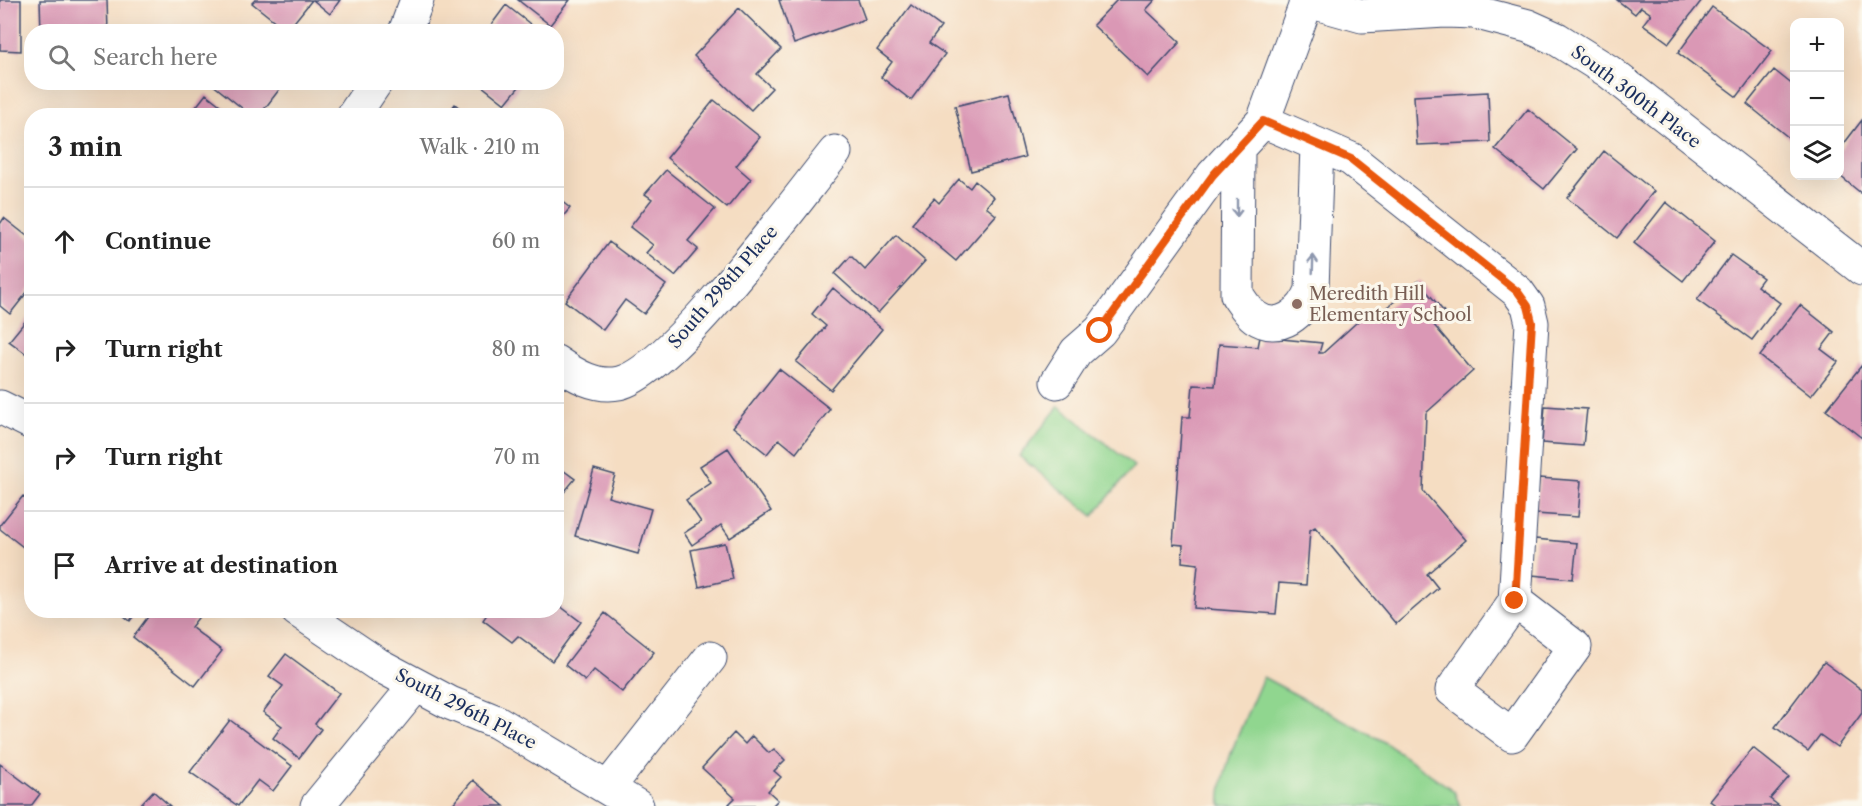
<!DOCTYPE html>
<html lang="en">
<head>
<meta charset="utf-8">
<style>
	:root { --surface:#fff; --page:#f2f2f2; --text:#222; --muted:#767676; --line:#e0e0e0 }
	body { margin:0; font-family:"Libre Caslon Text",serif; background:var(--page); color:var(--text) }
	.controls { position:absolute; right:18px; top:18px; display:grid; overflow:hidden; border-radius:12px; box-shadow:0 6px 24px #0002 }
	.controls button { width:54px; height:54px; display:grid; place-items:center; padding:0; border:0; border-bottom:2px solid var(--line); background:var(--surface); color:var(--text); font:30px sans-serif }
	.stop { position:absolute; width:18px; height:18px; margin:-14px; border:4px solid #ea580c; border-radius:50%; background:#fff }
	.stop.end { background:#ea580c; border-color:#fff; box-shadow:0 2px 6px #0008 }
	.list { margin:0; padding:0; list-style:none }
	h2 { display:flex; justify-content:space-between; align-items:center; height:78px; margin:0; padding:0 24px; font-size:26px }
	h2 small { font-size:20px; font-weight:400; color:var(--muted) }
	.list li { display:grid; grid-template-columns:39px 1fr auto; gap:18px; align-items:center; box-sizing:border-box; height:108px; padding:0 24px; border-top:2px solid var(--line) }
	.list b { display:block; font-size:22px; white-space:nowrap }
	.list em { font-size:20px; font-style:normal; color:var(--muted) }
	.icon { flex:none; width:33px; height:33px; fill:none; stroke:currentColor; stroke-width:2; stroke-linecap:round; stroke-linejoin:round }
	.map { position:relative; flex:none; width:1862px; height:806px; overflow:hidden }
	.search { position:absolute; background:var(--surface); box-shadow:0 6px 24px #0002; left:24px; top:24px; width:540px; height:66px; display:flex; align-items:center; gap:15px; box-sizing:border-box; padding:0 21px; border-radius:24px; color:var(--muted); font-size:22px }
	.panel { position:absolute; background:var(--surface); box-shadow:0 6px 24px #0002; left:24px; top:108px; width:540px; height:510px; border-radius:24px }
	.map>svg:first-child { display:block }
</style>
</head>
<body>
<div class="map">
<svg width="1862" height="806" viewBox="0 0 1862 806">
	<rect width="100%" height="100%" fill="#fbf7ec"/>
	<filter id="ink" filterUnits="userSpaceOnUse"><feTurbulence type="fractalNoise" baseFrequency=".0167" numOctaves="2"/><feDisplacementMap in="SourceGraphic" scale="12" xChannelSelector="R" yChannelSelector="G"/><feConvolveMatrix kernelMatrix="1 2 1 2 8 2 1 2 1" color-interpolation-filters="sRGB"/></filter>
	<filter id="wash" filterUnits="userSpaceOnUse"><feTurbulence type="fractalNoise" baseFrequency=".008" numOctaves="4" result="noise"/><feDisplacementMap in="SourceGraphic" scale="24" xChannelSelector="R" yChannelSelector="G"/><feGaussianBlur stdDeviation="1.35" result="paint"/><feColorMatrix in="noise" values="0 0 0 0 0 0 0 0 0 0 0 0 0 0 0 0 0 1.4 0 .05"/><feComposite in="paint" operator="in"/></filter>
	<g filter="url(#wash)">
		<rect width="100%" height="100%" fill="#f5ddc2"/>
		<path fill="#90d68f" stroke="#568276" stroke-width="1.5" d="M1059,406L1134,466L1093,516L1019,456Z
			M1263,677L1381,740L1454,791L1460,806H1221C1217,772 1250,710 1263,677Z"/>
		<g id="blocks">
			<path fill="#da98b5" d="M0,0H21V51L0,50Z
				M40,0H107L108,32H41Z
				M255,0H312L287,31L252,3Z
				M313,0H340L330,14Z
				M518,0H570L550,25Z
				M779,0H858L865,19L794,44Z
				M1117,0H1155L1146,10L1180,42L1148,77L1093,25Z
				M1617,0H1702L1669,43L1643,24L1651,14L1641,7L1635,14Z
				M506,5L534,27L530,32H486Z
				M911,5L941,27L929,43L945,54L911,100L881,77L892,62L877,50Z
				M1712,7L1772,51L1737,97L1678,53Z
				M739,8L781,49L757,74L772,88L751,110L694,56Z
				M1774,70L1794,86V142L1747,104Z
				M214,82H285L259,116H252L212,84Z
				M477,82H523L505,104Z
				M1488,92L1490,142L1417,145L1414,96Z
				M1009,93L1025,157L971,171L955,106Z
				M206,94L234,116H189Z
				M714,100L760,137L736,166L751,179L727,208L667,158Z
				M455,104L469,116H446Z
				M1528,109L1577,149L1544,189L1495,149Z
				M1862,120V194L1840,176V149Z
				M1604,151L1654,191L1617,238L1567,198Z
				M666,170L715,209L688,241L698,249L675,276L646,253L653,245L630,227L652,199L645,194Z
				M959,179L970,188L975,181L994,197L986,207L996,215L956,261L912,224L934,198L939,203Z
				M556,197L570,208L556,225Z
				M1666,202L1715,241L1683,281L1634,243Z
				M4,218L32,240V286L10,314L0,306V224Z
				M896,235L925,261L878,313L835,274L851,256L865,270Z
				M609,242L666,285L644,314L625,300L603,330L565,301Z
				M1731,255L1763,278L1757,286L1780,303L1752,340L1697,300Z
				M1418,281L1445,313L1433,324L1473,371L1426,413L1423,491L1466,540L1427,574L1438,588L1396,624L1315,527L1310,530L1306,585L1279,583L1276,614L1194,608L1198,564L1182,562L1183,545L1173,544L1182,417H1190L1193,385L1215,386L1219,344L1258,347L1260,337L1322,343L1319,353H1323L1367,313L1373,320Z
				M833,288L882,329L831,390L796,362L826,326L812,314Z
				M1800,305L1834,332L1821,349L1838,362L1811,396L1760,356Z
				M32,313V358L9,341Z
				M1862,365V438L1826,410Z
				M779,369L830,409L796,453L779,439L767,454L733,427Z
				M1545,406L1587,409L1583,446L1542,443Z
				M728,448L771,511L730,538L721,525L692,545L684,533L701,522L686,500L711,483L700,466Z
				M556,465L575,479L556,502Z
				M594,469L615,475L608,497L651,509L638,554L575,536Z
				M1539,478L1581,481L1578,517L1536,514Z
				M23,496L32,504V554L0,529V525Z
				M1535,539L1577,543L1573,579L1532,575Z
				M725,543L733,579L699,587L691,550Z
				M556,603L581,622L552,661L518,636L512,642L483,620L490,610H556Z
				M117,610H138L130,621Z
				M153,610H204L191,627L222,651L195,686L133,637Z
				M605,613L654,652L622,692L594,670L585,681L565,665Z
				M286,654L339,693L315,724L321,729L299,758L273,738L282,726L263,712L283,686L269,676Z
				M1824,662L1862,690V713L1837,747L1820,735L1808,751L1775,727Z
				M230,720L292,766L273,791L258,780L238,806L190,772Z
				M734,733L745,744L752,736L769,753L774,749L785,760L774,771L781,777L768,791L778,800L772,806H732L729,804L735,798L702,768Z
				M1753,748L1789,777L1770,799L1779,806H1717L1710,801Z
				M0,764L40,794L31,806H0Z
				M473,780L504,806H451Z
				M153,791L170,806H139Z"/>
		</g>
	</g>
	<g filter="url(#ink)">
		<use href="#blocks" fill-opacity="0" stroke="#3c496d" stroke-width="1.5"/>
		<g fill="none" stroke-linecap="round" stroke-linejoin="round">
			<defs>
				<path id="minor" d="M1305,0L1362,16L1445,11L1474,12L1528,26L1557,39L1608,71L1862,269
					M405,32L417,0
					M353,116L376,82
					M1263,121L1351,159L1518,292L1528,306L1532,323L1515,601L1452,690L1512,735L1575,647L1515,601
					M1238,149L1237,295C1242,302 1248,312 1255,317C1279,334 1304,312 1312,290L1317,145
					M556,362C575,375 596,388 619,383C672,371 796,200 835,152
					M1057,382L1076,352L1100,331L1213,175L1263,121L1307,1
					M0,407L32,423
					M297,610L377,664L450,703L497,722L637,806
					M608,788L710,658
					M317,806L416,685"/>
			</defs>
			<use href="#minor" stroke="#3c496d" stroke-width="35"/>
			<use href="#minor" stroke="#fff" stroke-width="33"/>
		</g>
		<defs><path id="oneway-shaft" d="M-6 0H5M1.5-3L5.5 0L1.5 3" fill="none" stroke-width="1.6" stroke-linecap="round" stroke-linejoin="round" transform="scale(1.5)"/></defs>
		<g stroke="#8d97ae">
			<use href="#oneway-shaft" transform="translate(1237 208) rotate(90)"/>
			<use href="#oneway-shaft" transform="translate(1313 264) rotate(-88)"/>
		</g>
	</g>
	<g fill="none" stroke-linecap="round" stroke-linejoin="round" filter="url(#ink)">
		<path stroke="#ea580c" stroke-width="8" d="M1100,331L1213,175L1263,121L1351,159L1518,292L1528,306L1532,322L1515,601"/>
	</g>
	<circle fill="#8d6e63" stroke="#fbf7ec" stroke-width="2" cx="1297" cy="304" r="6"/>
	<g text-anchor="middle" dominant-baseline="central" stroke-width="6" stroke-linejoin="round" paint-order="stroke">
		<g font-size="18" fill="#1b2f5e" stroke="#fbf7ec">
			<text transform="translate(1636 97) rotate(37)">South 300th Place</text>
			<text transform="translate(723 287) rotate(-49)">South 298th Place</text>
			<text transform="translate(466 709) rotate(27)">South 296th Place</text>
		</g>
		<g font-size="18" fill="#785e54" stroke="#fbf7ec" text-anchor="start">
			<text x="1309" y="294">Meredith Hill<tspan x="1309" dy="21">Elementary School</tspan></text>
		</g>
	</g>
</svg>
<div class="controls">
<button>+</button>
<button>−</button>
<button><svg class="icon" aria-label="layers" viewBox="0 0 24 24"><path d="M12 4l9 5-9 5-9-5zM3 14l9 5 9-5"/></svg></button>
</div>
<div class="stop" style="left:1100px;top:331px"></div>
<div class="stop end" style="left:1515px;top:601px"></div>
<div class="search"><svg class="icon" aria-label="search" viewBox="0 0 24 24"><circle cx="10" cy="10" r="6"/><path d="M15 15l6 6"/></svg>Search here</div>
<section class="panel">
<h2>3 min<small>Walk · 210 m</small></h2>
<ul class="list">
<li><svg class="icon" aria-label="ahead" viewBox="0 0 24 24"><path d="M12 20V5M6 11l6-6 6 6"/></svg><div><b>Continue</b></div><em>60 m</em></li>
<li><svg class="icon" aria-label="right" viewBox="0 0 24 24"><path d="M7 20v-9h11M14 6l5 5-5 5"/></svg><div><b>Turn right</b></div><em>80 m</em></li>
<li><svg class="icon" aria-label="right" viewBox="0 0 24 24"><path d="M7 20v-9h11M14 6l5 5-5 5"/></svg><div><b>Turn right</b></div><em>70 m</em></li>
<li><svg class="icon" aria-label="arrive" viewBox="0 0 24 24"><path d="M6 21V4h12l-3 4 3 4H6"/></svg><div><b>Arrive at destination</b></div></li>
</ul>
</section>
</div>
</body>
</html>
